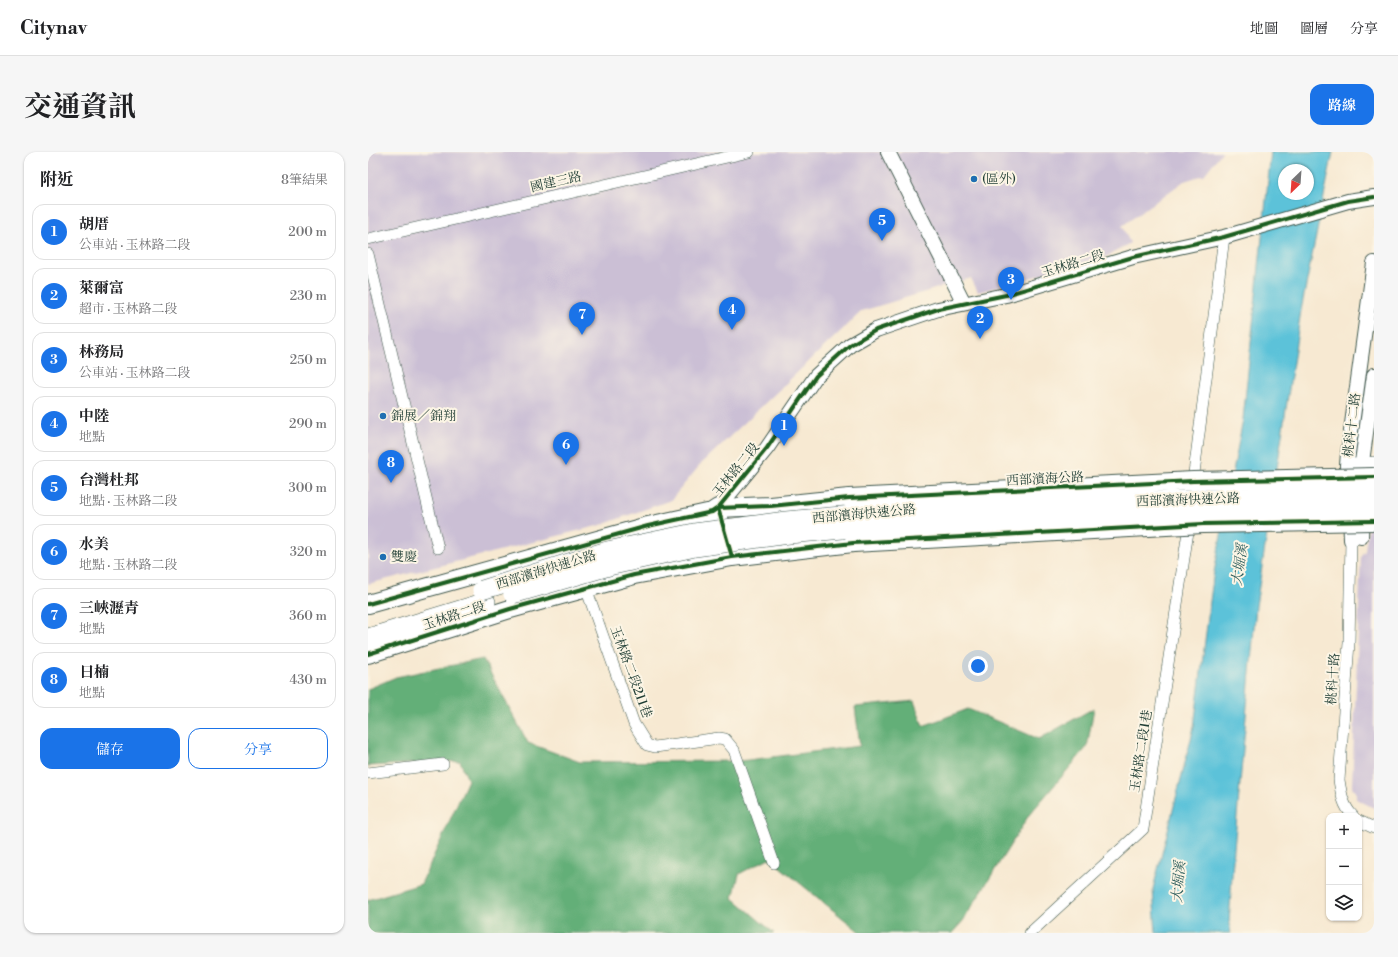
<!DOCTYPE html>
<html lang="zh-TW">
<head>
<meta charset="utf-8">
<style>
	:root { --surface:#fff; --page:#f6f6f6; --text:#202124; --muted:#757577; --line:#e0e0e0; --accent:#1a73e8 }
	body { margin:0; font-family:"Libre Bodoni","Noto Serif TC",serif; background:var(--page); color:var(--text) }
	.controls { position:absolute; right:12px; bottom:12px; display:grid; overflow:hidden; border-radius:8px; box-shadow:0 1px 3px #0004 }
	.controls button { width:36px; height:36px; display:grid; place-items:center; padding:0; border:0; border-bottom:1px solid var(--line); background:var(--surface); color:var(--text); font:20px sans-serif }
	.compass { position:absolute; left:910px; top:12px; width:36px; height:36px; border-radius:50%; background:var(--surface); box-shadow:0 1px 3px #0004; rotate:205deg }
	.you { position:absolute; left:610px; top:514px; width:14px; height:14px; margin:-10px; border:3px solid #fff; border-radius:50%; background:#1a73e8; box-shadow:0 0 0 6px #1a73e833 }
	.badge { display:grid; place-items:center; width:26px; height:26px; border-radius:50%; background:var(--accent); color:#fff; font-size:13px; font-weight:700 }
	.pin { position:absolute; translate:-50% -33px; filter:drop-shadow(0 1px 2px #0008) }
	.pin::after { content:''; position:absolute; top:21px; width:14px; height:12px; background:inherit; clip-path:polygon(0 0,100% 0,50% 100%) }
	.list { margin:0; padding:0; list-style:none }
	h2 { display:flex; justify-content:space-between; align-items:center; height:52px; margin:0; padding:0 16px; font-size:17px }
	h2 small { font-size:13px; font-weight:400; color:var(--muted) }
	.list li { display:grid; grid-template-columns:26px 1fr auto; gap:12px; align-items:center; box-sizing:border-box; height:56px; margin:0 8px 8px; padding:0 8px; border:1px solid var(--line); border-radius:12px }
	.list b { display:block; font-size:15px; white-space:nowrap }
	.list p { margin:0; font-size:13px; white-space:nowrap; color:var(--muted) }
	.list em { font-size:13px; font-style:normal; color:var(--muted) }
	.actions { display:flex; gap:8px; padding:12px 16px }
	.actions a { flex:1; padding:9px 0; border:1px solid var(--accent); border-radius:12px; text-align:center; font-size:14px; color:var(--accent) }
	.actions .main { background:var(--accent); color:#fff }
	.icon { flex:none; width:22px; height:22px; fill:none; stroke:currentColor; stroke-width:2; stroke-linecap:round; stroke-linejoin:round }
	.map { position:relative; flex:none; width:1006px; height:781px; overflow:hidden; border-radius:12px }
	header { display:flex; align-items:center; gap:24px; box-sizing:border-box; height:56px; padding:0 20px; background:var(--surface); border-bottom:1px solid var(--line) }
	header strong { font-size:19px }
	nav { display:flex; gap:22px; margin-inline-start:auto; font-size:14px }
	.intro { display:flex; align-items:center; justify-content:space-between; box-sizing:border-box; height:96px; padding:0 24px }
	h1 { margin:0; font-size:28px }
	.button { padding:10px 18px; border-radius:12px; background:var(--accent); color:#fff; font-size:14px; font-weight:700 }
	main { display:flex; gap:24px; padding:0 24px }
	aside { flex:1; background:var(--surface); border-radius:12px; box-shadow:0 1px 3px #0004 }
	.map>svg:first-child { display:block }
</style>
</head>
<body>
<header>
<strong>Citynav</strong>
<nav><a>地圖</a><a>圖層</a><a>分享</a></nav>
</header>
<div class="intro"><h1>交通資訊</h1><a class="button">路線</a></div>
<main>
<aside>
<h2>附近<small>8筆結果</small></h2>
<ul class="list">
<li><span class="badge">1</span><div><b>胡厝</b><p>公車站 · 玉林路二段</p></div><em>200 m</em></li>
<li><span class="badge">2</span><div><b>萊爾富</b><p>超市 · 玉林路二段</p></div><em>230 m</em></li>
<li><span class="badge">3</span><div><b>林務局</b><p>公車站 · 玉林路二段</p></div><em>250 m</em></li>
<li><span class="badge">4</span><div><b>中陸</b><p>地點</p></div><em>290 m</em></li>
<li><span class="badge">5</span><div><b>台灣杜邦</b><p>地點 · 玉林路二段</p></div><em>300 m</em></li>
<li><span class="badge">6</span><div><b>水美</b><p>地點 · 玉林路二段</p></div><em>320 m</em></li>
<li><span class="badge">7</span><div><b>三峽瀝青</b><p>地點</p></div><em>360 m</em></li>
<li><span class="badge">8</span><div><b>日楠</b><p>地點</p></div><em>430 m</em></li>
</ul>
<div class="actions"><a class="main">儲存</a><a>分享</a></div>
</aside>
<div class="map">
<svg width="1006" height="781" viewBox="0 0 1006 781">
	<rect width="100%" height="100%" fill="#fcf5e5"/>
	<filter id="ink" filterUnits="userSpaceOnUse"><feTurbulence type="fractalNoise" baseFrequency=".025" numOctaves="2"/><feDisplacementMap in="SourceGraphic" scale="8" xChannelSelector="R" yChannelSelector="G"/><feConvolveMatrix kernelMatrix="1 2 1 2 8 2 1 2 1" color-interpolation-filters="sRGB"/></filter>
	<filter id="wash" filterUnits="userSpaceOnUse"><feTurbulence type="fractalNoise" baseFrequency=".012" numOctaves="4" result="noise"/><feDisplacementMap in="SourceGraphic" scale="16" xChannelSelector="R" yChannelSelector="G"/><feGaussianBlur stdDeviation="0.9" result="paint"/><feColorMatrix in="noise" values="0 0 0 0 0 0 0 0 0 0 0 0 0 0 0 0 0 1.4 0 .05"/><feComposite in="paint" operator="in"/></filter>
	<g filter="url(#wash)">
		<rect width="100%" height="100%" fill="#f7e9d2"/>
		<path fill="#cbbfd5" d="M0,0H854L836,23L816,29L754,74L762,91L738,105L610,140L603,126L494,159L333,312L303,348L233,373L0,432Z
			M1006,330V656L988,647V640L984,635L993,403L997,399Z"/>
		<path fill="#63af78" stroke="#417656" d="M115,507L160,591L212,610L372,609L492,594L487,555L546,549L555,574L600,557L671,587L726,556L719,595L661,663L595,769L584,781H493L401,706L371,722L365,746L406,781H0V748L53,732L100,628L92,609L0,614V537L28,525Z"/>
		<path fill="#5cc2d9" stroke="#3e8086" fill-rule="evenodd" d="M903,0H965L933,158L888,454L865,708L861,771L863,781H788L785,737L826,575L845,426L875,267ZM916,18H940V42H916Z"/>
	</g>
	<g filter="url(#ink)">
		<g fill="none" stroke-linecap="round" stroke-linejoin="round">
			<defs>
				<path id="minor" d="M0,87L381,0
					M0,102L70,396
					M979,313L1006,310
					M825,329L856,85
					M983,388L981,491L971,628C973,641 975,654 985,664
					M218,436L266,572L279,593L287,595L351,586L357,587L366,598L406,711
					M0,621L75,612
					M991,669L1006,676
					M662,781L775,677L821,373"/>
				<path id="tertiary" d="M520,0L596,151
					M980,335L979,313L980,301L1006,111
					M994,335V310L1006,223
					M982,360L983,388
					M359,385L350,356L399,296L448,224L482,193L508,178L570,157L638,143L765,105L856,85L980,49L1006,45
					M993,385L994,360"/>
				<path id="primary" d="M0,452L280,374L344,360L350,356L403,354L481,346
					M0,502L142,457L266,423L364,405L485,391"/>
				<path id="trunk" d="M0,486L118,450"/>
			</defs>
			<use href="#minor" stroke="#3f574c" stroke-width="12"/>
			<use href="#tertiary" stroke="#3f574c" stroke-width="16"/>
			<use href="#primary" stroke="#3f574c" stroke-width="20"/>
			<use href="#trunk" stroke="#3f574c" stroke-width="20"/>
			<use href="#minor" stroke="#fff" stroke-width="11"/>
			<use href="#tertiary" stroke="#fff" stroke-width="14"/>
			<use href="#primary" stroke="#fff" stroke-width="18"/>
			<use href="#trunk" stroke="#fff" stroke-width="19"/>
			<defs>
				<path id="primary-bridge" d="M481,346L825,329L1006,325
					M485,391L835,372L1006,369"/>
				<path id="trunk-bridge" d="M114,438L239,399L326,381L418,369L540,358L1006,341
					M145,442L245,413L327,395L421,382L539,371L1006,355"/>
			</defs>
			<use href="#primary-bridge" stroke="#3f574c" stroke-width="20" stroke-linecap="butt"/>
			<use href="#trunk-bridge" stroke="#3f574c" stroke-width="20" stroke-linecap="butt"/>
			<use href="#primary-bridge" stroke="#fff" stroke-width="18"/>
			<use href="#trunk-bridge" stroke="#fff" stroke-width="19"/>
			<defs>
				<path id="cycleway" d="M350,356L403,354L481,346L825,329L1006,325
					M350,356L364,405
					M0,452L280,374L344,360L350,356L399,296L448,224L482,193L508,178L570,157L638,143L765,105L856,85L980,49L1006,45
					M0,502L142,457L266,423L364,405L485,391L835,372L1006,369"/>
			</defs>
			<use href="#cycleway" stroke="#fcf5e5" stroke-width="6"/>
			<use href="#cycleway" stroke="#1b5e20" stroke-width="4"/>
		</g>
	</g>
	<g fill="#1f6fb2" stroke="#fcf5e5" stroke-width="1.5">
		<circle cx="606" cy="27" r="4"/>
		<circle cx="15" cy="264" r="4"/>
		<circle cx="15" cy="405" r="4"/>
	</g>
	<g text-anchor="middle" dominant-baseline="central" stroke-width="4" stroke-linejoin="round" paint-order="stroke">
		<g font-size="13" fill="#1f3d34" stroke="#fcf5e5" text-anchor="start">
			<text x="614" y="27">(區外)</text>
			<text x="23" y="264">錦展／錦翔</text>
			<text x="23" y="405">雙慶</text>
		</g>
		<g font-size="13" fill="#1f3d34" stroke="#fcf5e5">
			<text transform="translate(188 30) rotate(-13)">國建三路</text>
			<text transform="translate(705 112) rotate(-17)">玉林路二段</text>
			<text transform="translate(984 273) rotate(-83)">桃科十二路</text>
			<text transform="translate(368 318) rotate(-51)">玉林路二段</text>
			<text transform="translate(677 327) rotate(-3)">西部濱海公路</text>
			<text transform="translate(820 348) rotate(-2)">西部濱海快速公路</text>
			<text transform="translate(496 362) rotate(-5)">西部濱海快速公路</text>
			<text transform="translate(178 418) rotate(-17)">西部濱海快速公路</text>
			<text transform="translate(86 464) rotate(-18)">玉林路二段</text>
			<text transform="translate(263 520) rotate(70)">玉林路二段211巷</text>
			<text transform="translate(965 527) rotate(-86)">桃科十路</text>
			<text transform="translate(773 599) rotate(-81)">玉林路二段1巷</text>
		</g>
		<g font-size="14" font-style="italic" fill="#2e5e5d" stroke="#fcf5e5">
			<text transform="translate(872 413) rotate(-82)">大堀溪</text>
			<text transform="translate(811 730) rotate(-85)">大堀溪</text>
		</g>
	</g>
</svg>
<div class="controls">
<button>+</button>
<button>−</button>
<button><svg class="icon" aria-label="layers" viewBox="0 0 24 24"><path d="M12 4l9 5-9 5-9-5zM3 14l9 5 9-5"/></svg></button>
</div>
<svg class="compass" viewBox="-18 -18 36 36"><path d="M0-13l5 13h-10z" fill="#e53935"/><path d="M0 13l5-13h-10z" fill="#757577"/></svg>
<div class="you"></div>
<div class="pin badge" style="left:416px;top:294px">1</div>
<div class="pin badge" style="left:612px;top:187px">2</div>
<div class="pin badge" style="left:643px;top:148px">3</div>
<div class="pin badge" style="left:364px;top:178px">4</div>
<div class="pin badge" style="left:514px;top:89px">5</div>
<div class="pin badge" style="left:198px;top:313px">6</div>
<div class="pin badge" style="left:214px;top:183px">7</div>
<div class="pin badge" style="left:23px;top:331px">8</div>
</div>
</main>
</body>
</html>
